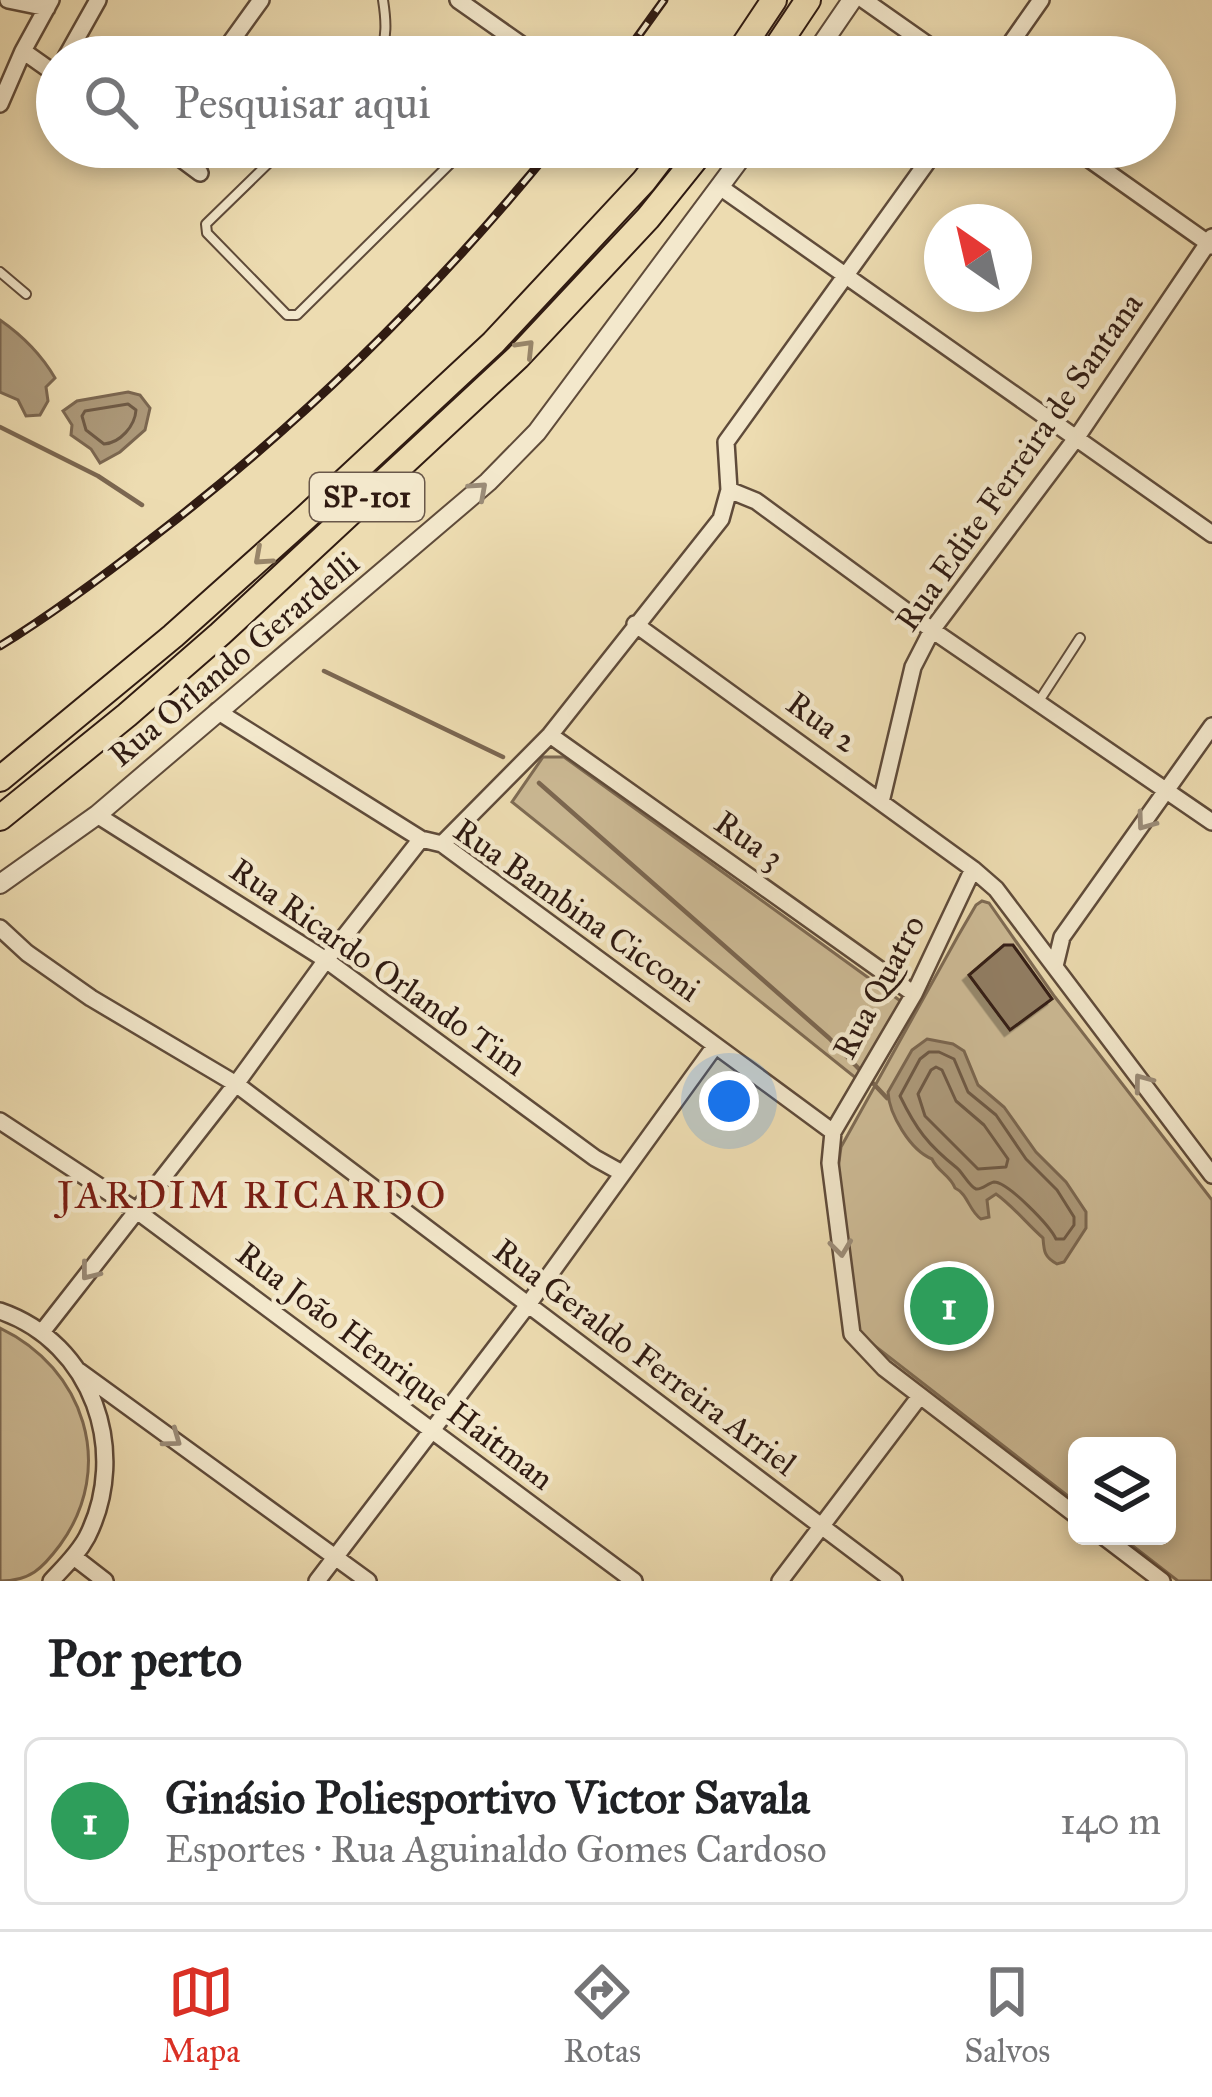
<!DOCTYPE html>
<html lang="pt">
<head>
<meta charset="utf-8">
<style>
	:root { --surface:#fff; --page:#f2f2f2; --text:#202124; --muted:#757577; --line:#e0e0e0; --accent:#d93025 }
	body { margin:0; font-family:"IM FELL Great Primer",serif; background:var(--page); color:var(--text) }
	.controls { position:absolute; right:36px; bottom:36px; display:grid; overflow:hidden; border-radius:18px; box-shadow:0 6px 18px #0003 }
	.controls button { width:108px; height:108px; display:grid; place-items:center; padding:0; border:0; border-bottom:3px solid var(--line); background:var(--surface); color:var(--text); font:60px sans-serif }
	.compass { position:absolute; left:924px; top:204px; width:108px; height:108px; border-radius:50%; background:var(--surface); box-shadow:0 6px 18px #0003; rotate:326deg }
	.you { position:absolute; left:729px; top:1101px; width:42px; height:42px; margin:-30px; border:9px solid #fff; border-radius:50%; background:#1a73e8; box-shadow:0 0 0 18px #1a73e833 }
	.badge { display:grid; place-items:center; width:78px; height:78px; border-radius:50%; background:var(--accent); color:#fff; font-size:39px; font-weight:700 }
	.pin { position:absolute; translate:-50% -50%; border:6px solid #fff; box-shadow:0 3px 12px #0006 }
	.list { margin:0; padding:0; list-style:none }
	h2 { display:flex; justify-content:space-between; align-items:center; height:156px; margin:0; padding:0 48px; font-size:51px }
	h2 small { font-size:39px; font-weight:400; color:var(--muted) }
	.list li { display:grid; grid-template-columns:78px 1fr auto; gap:36px; align-items:center; box-sizing:border-box; height:168px; margin:0 24px 24px; padding:0 24px; border:3px solid var(--line); border-radius:18px }
	.list b { display:block; font-size:45px; white-space:nowrap }
	.list p { margin:0; font-size:39px; white-space:nowrap; color:var(--muted) }
	.list em { font-size:39px; font-style:normal; color:var(--muted) }
	.icon { flex:none; width:66px; height:66px; fill:none; stroke:currentColor; stroke-width:2; stroke-linecap:round; stroke-linejoin:round }
	.map { position:relative; flex:none; width:1212px; height:1581px; overflow:hidden }
	.search { position:absolute; background:var(--surface); box-shadow:0 6px 18px #0003; left:36px; right:36px; top:36px; height:132px; display:flex; align-items:center; gap:30px; box-sizing:border-box; padding:0 42px; border-radius:66px; color:var(--muted); font-size:45px }
	.sheet { height:348px; background:var(--surface) }
	nav { display:flex; justify-content:space-around; align-items:center; box-sizing:border-box; height:168px; border-top:3px solid var(--line); background:var(--surface); font-size:33px; color:var(--muted) }
	nav a { display:grid; justify-items:center; gap:6px }
	nav .on { color:var(--accent) }
	.map>svg:first-child { display:block }
</style>
</head>
<body>
<div class="map">
<svg width="1212" height="1581" viewBox="0 0 1212 1581">
	<defs>
		<filter id="shadow"><feDropShadow dx="-5.5" dy="5.5" stdDeviation="0" flood-color="#0004"/></filter>
	</defs>
	<rect width="100%" height="100%" fill="#eddcb1"/>
	<filter id="stains"><feTurbulence type="fractalNoise" baseFrequency=".00167" numOctaves="4"/><feColorMatrix values="0 0 0 0 .2 0 0 0 0 .09 0 0 0 0 .02 0 0 0 .5 -.17"/></filter>
	<radialGradient id="worn" r=".72"><stop offset=".6" stop-color="#630" stop-opacity="0"/><stop offset="1" stop-color="#630" stop-opacity=".3"/></radialGradient>
	<path fill="#cdbb96" stroke="#7e6b54" stroke-width="3" d="M543,757H564L906,1005L862,1083L512,802Z
		M982,901L989,903L1055,997L1212,1200V1581H1178L1120,1536H1167V1446H1077V1503L853,1329L838,1169L841,1147L958,936L976,905Z
		M0,1328C84,1368 117,1467 60,1545C42,1569 30,1581 0,1581Z"/>
	<path fill="#ad9a7b" stroke="#7b6751" stroke-width="3" d="M0,320C23,336 41,354 55,378L46,387L48,401L40,415L26,416L18,400L0,392Z
		M128,392L140,395L150,408L145,430L120,452L100,463L91,449L71,435L72,425L63,411L77,401Z
		M927,1039L953,1044L964,1051L978,1085L1004,1107L1036,1152L1066,1182L1086,1212V1228L1064,1262L1057,1264C1044,1257 1044,1251 1043,1238C1027,1224 1013,1206 996,1194L987,1200L989,1217L981,1219C969,1211 968,1194 955,1188C950,1175 938,1172 932,1159C910,1150 889,1114 888,1092L912,1050Z"/>
	<g fill="none" stroke-linecap="round" stroke-linejoin="round">
		<path stroke="#6e5a46" stroke-width="3" d="M128,404L136,410C135,426 120,443 104,444L86,430L82,416L85,411Z
			M929,1052H939L954,1059L968,1092L996,1115L1026,1159L1057,1190L1074,1217V1225L1064,1239H1056C1050,1226 1008,1182 994,1182C988,1183 982,1190 976,1189C970,1187 962,1172 957,1168C928,1145 916,1129 900,1096L920,1059Z
			M936,1067L942,1070L956,1101L984,1125L1008,1159L1006,1167L978,1169L925,1116L918,1094L931,1070Z"/>
		<path stroke="#7b6751" stroke-width="4.5" d="M0,427L98,476L142,505
			M324,671L503,757
			M539,783L829,1038L861,1071
			M869,1079L887,1098"/>
	</g>
	<path fill="#927f65" stroke="#301b12" stroke-width="3" filter="url(#shadow)" d="M1004,945H1013L1052,999L1010,1030L969,975Z"/>
	<g fill="none" stroke-linecap="round" stroke-linejoin="round">
		<defs>
			<path id="service" d="M378,57C388,40 386,19 383,0
				M285,147L206,224L207,233L287,315H297L467,147
				M0,272L26,294
				M1039,701L1080,638"/>
			<path id="minor" d="M8,0L47,8
				M458,0L539,57
				M864,0L945,57
				M23,51L57,75
				M66,57L98,0
				M220,57L261,0
				M1001,57L1041,0
				M0,104L23,51L51,0
				M165,147L200,173
				M938,147L726,442L729,490L756,501L932,630L1212,822
				M1072,147L1212,246
				M720,187L1212,534
				M635,624L973,869L996,889L1212,1175
				M217,711L421,839L442,844L833,1132
				M550,735L914,994
				M881,802L913,667L932,630L1077,437L1212,237
				M97,815L326,960L595,1158L622,1173
				M442,844L550,735L721,519L729,490
				M973,869L914,994L833,1132L830,1163L852,1334L884,1368L1077,1516
				M0,928L27,953L91,998L236,1084L894,1581
				M1055,966L1062,937L1212,726
				M0,1121L137,1211L634,1581
				M0,1311C93,1343 130,1452 87,1537C78,1554 64,1567 51,1581
				M42,1332L236,1084L326,960L421,839
				M79,1371L368,1581
				M1103,1536L1162,1581
				M74,1557L105,1581
				M317,1581L527,1306L715,1046
				M780,1581L920,1396"/>
			<path id="tertiary" d="M813,57L852,0
				M0,884L97,815L488,482L537,432L749,147"/>
			<path id="trunk" d="M736,57L774,0
				M770,57L808,0
				M0,779L173,636L306,517L493,343L644,181L670,147
				M0,818L127,715L220,634L518,357L648,218L705,147"/>
		</defs>
		<use href="#service" stroke="#5f4b3a" stroke-width="12"/>
		<use href="#minor" stroke="#5f4b3a" stroke-width="20"/>
		<use href="#tertiary" stroke="#5f4b3a" stroke-width="22"/>
		<use href="#trunk" stroke="#301b12" stroke-width="28"/>
		<use href="#service" stroke="#f3e8cc" stroke-width="8"/>
		<use href="#minor" stroke="#f3e8cc" stroke-width="15"/>
		<use href="#tertiary" stroke="#f3e8cc" stroke-width="18"/>
		<use href="#trunk" stroke="#eddcb1" stroke-width="24"/>
		<defs>
			<path id="rail" d="M623,57L664,0
				M0,646C54,613 106,574 156,535C303,422 435,292 553,147"/>
		</defs>
		<use href="#rail" stroke="#301b12" stroke-width="9"/>
		<use href="#rail" stroke="#f3e8cc" stroke-width="4.5" stroke-dasharray="14" stroke-linecap="butt"/>
	</g>
	<defs><path id="oneway-chevron" d="M-2-3.5L2.5 0L-2 3.5" fill="none" stroke-width="1.6" stroke-linecap="round" stroke-linejoin="round" transform="scale(3)"/></defs>
	<g stroke="#988569">
		<use href="#oneway-chevron" transform="translate(526 348) rotate(-46)"/>
		<use href="#oneway-chevron" transform="translate(262 557) rotate(138)"/>
	</g>
	<g stroke="#9b8c78">
		<use href="#oneway-chevron" transform="translate(479 490) rotate(-42)"/>
		<use href="#oneway-chevron" transform="translate(1145 822) rotate(126)"/>
		<use href="#oneway-chevron" transform="translate(1142 1082) rotate(-127)"/>
		<use href="#oneway-chevron" transform="translate(841 1248) rotate(83)"/>
		<use href="#oneway-chevron" transform="translate(89 1272) rotate(128)"/>
		<use href="#oneway-chevron" transform="translate(173 1439) rotate(36)"/>
	</g>
	<g text-anchor="middle" dominant-baseline="central" stroke-width="9" stroke-linejoin="round" paint-order="stroke">
		<rect fill="#f3e8cc" stroke="#6a584a" stroke-width="3" x="310" y="473" width="114" height="48" rx="9"/>
		<g font-size="30" font-weight="bold" fill="#301b12">
			<text x="367" y="497">SP-101</text>
		</g>
		<g font-size="33" fill="#301b12" stroke="#f3e8cc">
			<text transform="translate(1019 462) rotate(-55)">Rua Edite Ferreira de Santana</text>
			<text transform="translate(234 659) rotate(-40)">Rua Orlando Gerardelli</text>
			<text transform="translate(822 722) rotate(36)">Rua 2</text>
			<text transform="translate(749 840) rotate(35)">Rua 3</text>
			<text transform="translate(577 910) rotate(35)">Rua Bambina Cicconi</text>
			<text transform="translate(378 967) rotate(35)">Rua Ricardo Orlando Tim</text>
			<text transform="translate(879 987) rotate(-62)">Rua Quatro</text>
			<text transform="translate(645 1357) rotate(37)">Rua Geraldo Ferreira Arriel</text>
			<text transform="translate(395 1366) rotate(37)">Rua João Henrique Haitman</text>
		</g>
		<g font-size="39" letter-spacing="3" fill="#7a1f14" stroke="#f3e8cc">
			<text x="253" y="1195">JARDIM RICARDO</text>
		</g>
	</g>
	<rect width="100%" height="100%" filter="url(#stains)"/>
	<rect width="100%" height="100%" fill="url(#worn)"/>
</svg>
<div class="controls">
<button><svg class="icon" aria-label="layers" viewBox="0 0 24 24"><path d="M12 4l9 5-9 5-9-5zM3 14l9 5 9-5"/></svg></button>
</div>
<svg class="compass" viewBox="-18 -18 36 36"><path d="M0-13l5 13h-10z" fill="#e53935"/><path d="M0 13l5-13h-10z" fill="#757577"/></svg>
<div class="you"></div>
<div class="pin badge" style="left:949px;top:1306px;background:#2e9e5b">1</div>
<div class="search"><svg class="icon" aria-label="search" viewBox="0 0 24 24"><circle cx="10" cy="10" r="6"/><path d="M15 15l6 6"/></svg>Pesquisar aqui</div>
</div>
<section class="sheet">
<h2>Por perto<small></small></h2>
<ul class="list">
<li><span class="badge" style="background:#2e9e5b">1</span><div><b>Ginásio Poliesportivo Victor Savala</b><p>Esportes · Rua Aguinaldo Gomes Cardoso</p></div><em>140 m</em></li>
</ul>
</section>
<nav>
<a class="on"><svg class="icon" aria-label="map" viewBox="0 0 24 24"><path d="M3 6l6-2 6 2 6-2v14l-6 2-6-2-6 2zM9 4v14M15 6v14"/></svg>Mapa</a>
<a><svg class="icon" aria-label="directions" viewBox="0 0 24 24"><path d="M12 3l9 9-9 9-9-9zM9 14v-3h6M13 9l2 2-2 2"/></svg>Rotas</a>
<a><svg class="icon" aria-label="saved" viewBox="0 0 24 24"><path d="M7 4h10v16l-5-4-5 4z"/></svg>Salvos</a>
</nav>
</body>
</html>
